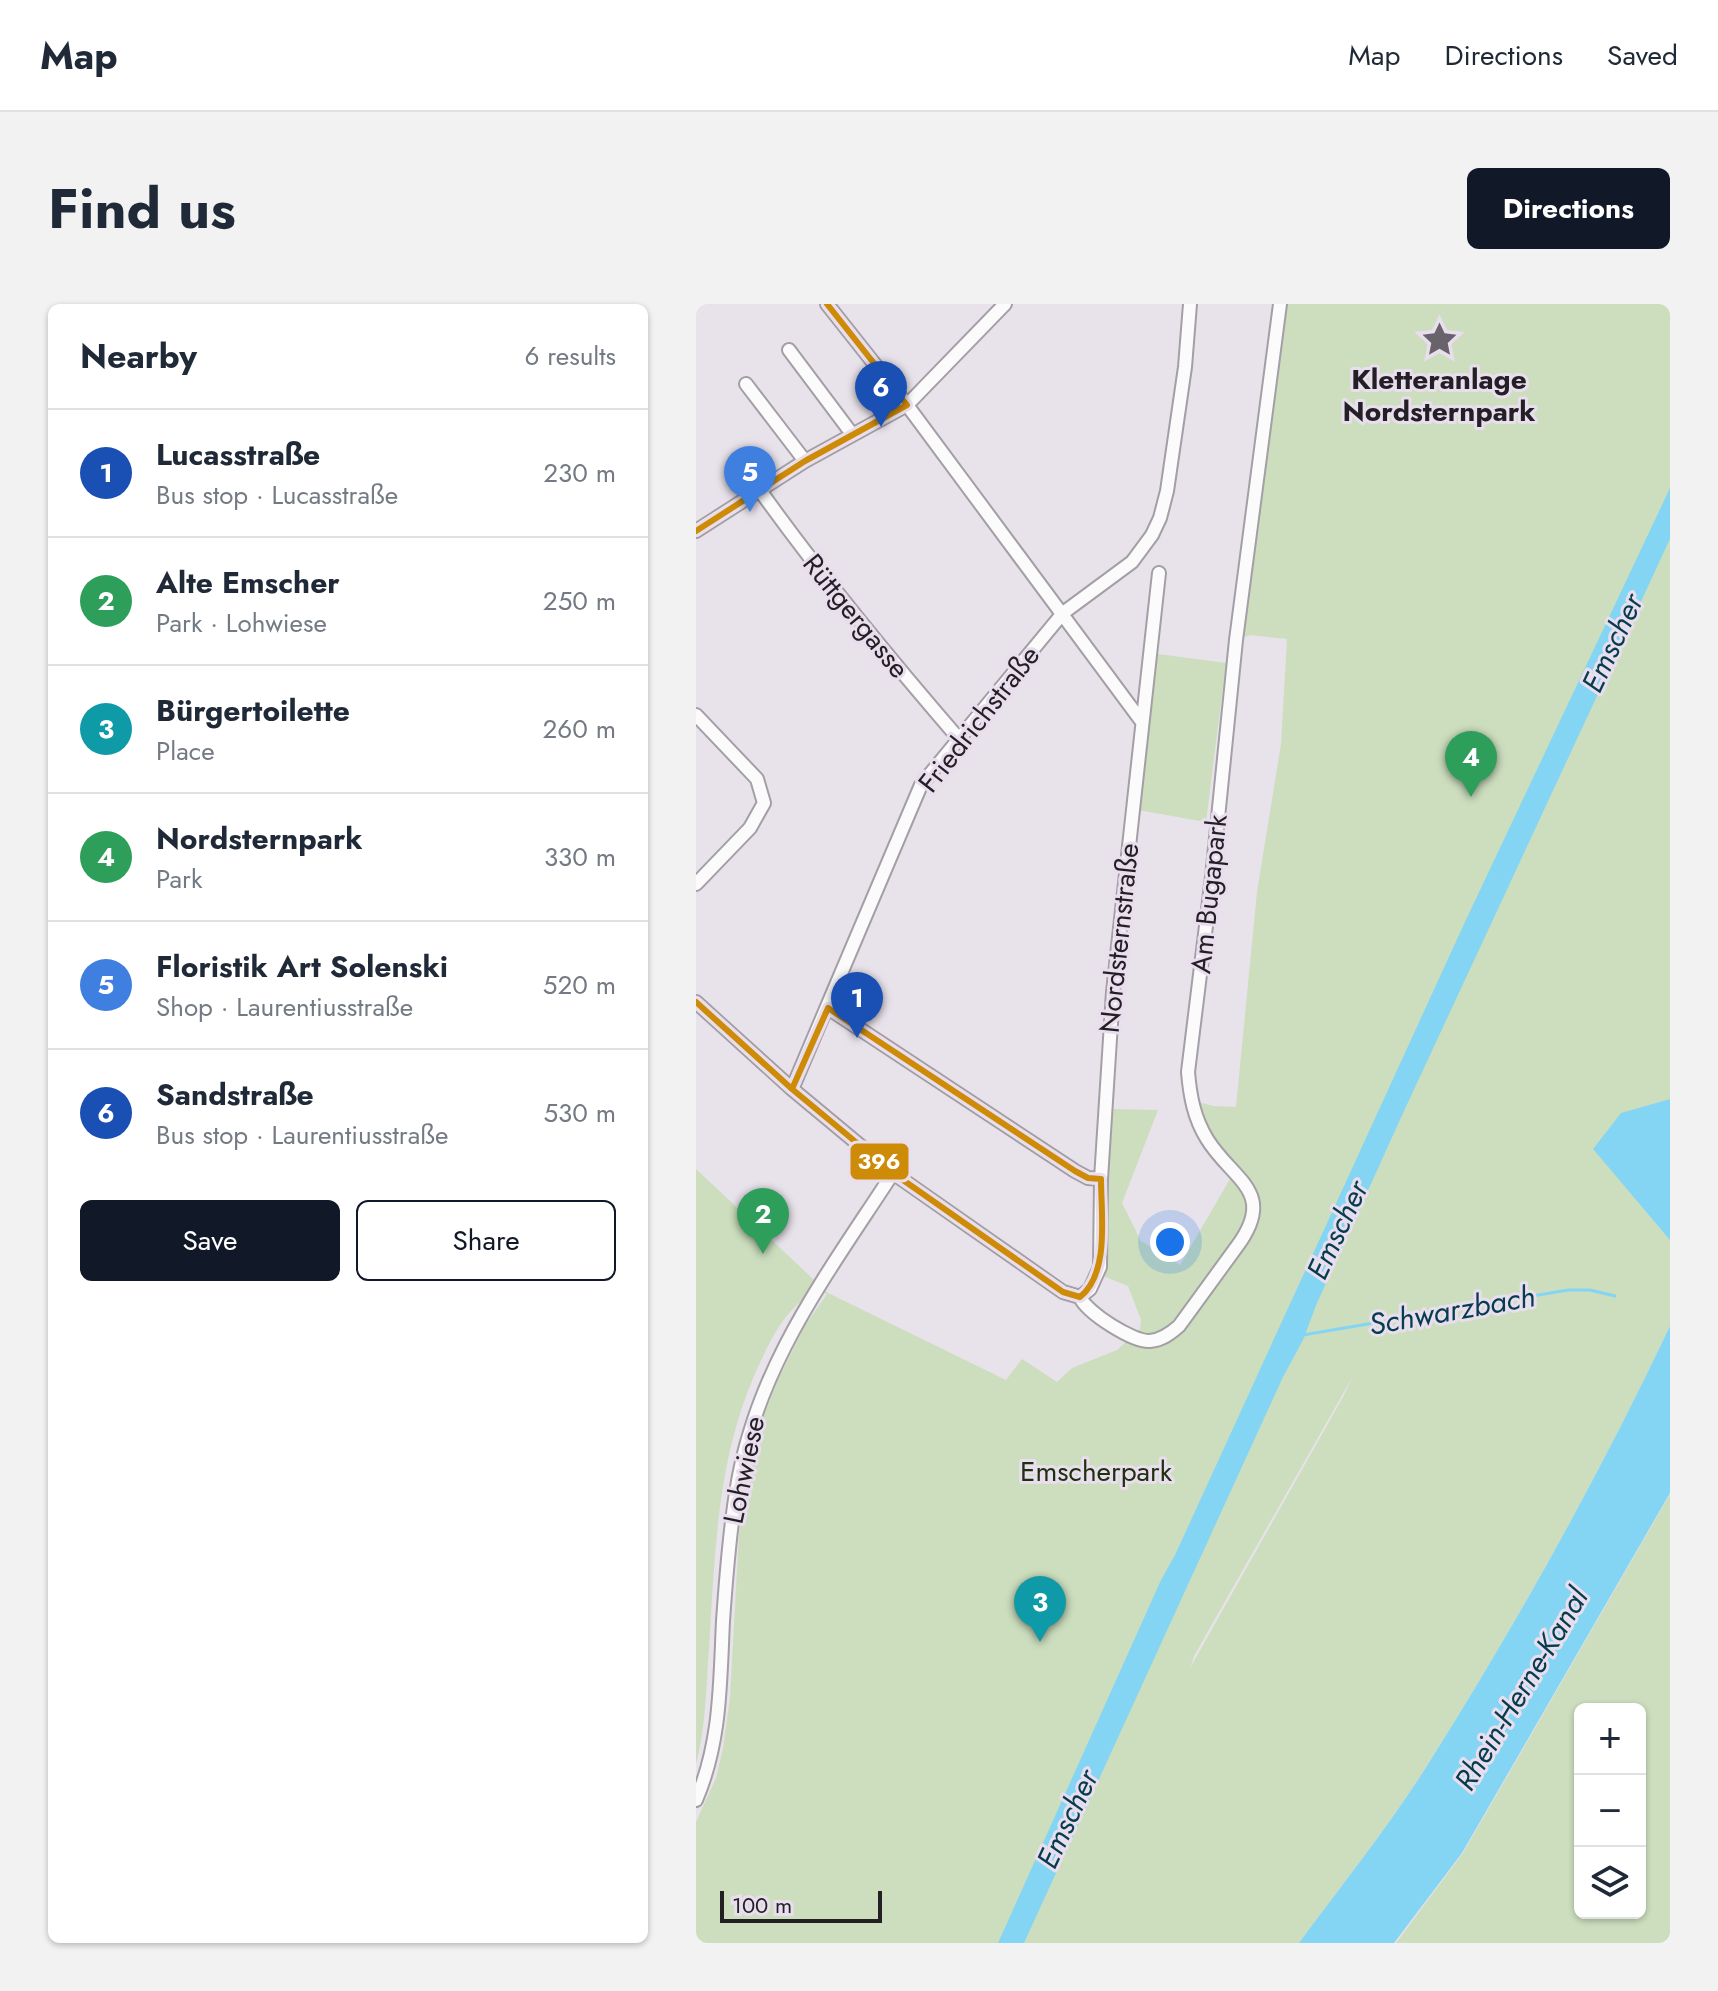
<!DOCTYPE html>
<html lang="en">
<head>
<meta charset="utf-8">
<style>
	:root { --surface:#fff; --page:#f2f2f3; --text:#1f2937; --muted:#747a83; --line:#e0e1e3; --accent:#111827 }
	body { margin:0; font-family:Jost,sans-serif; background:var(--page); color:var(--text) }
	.controls { position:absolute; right:24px; bottom:24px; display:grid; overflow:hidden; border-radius:12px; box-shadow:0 2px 6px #0004 }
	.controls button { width:72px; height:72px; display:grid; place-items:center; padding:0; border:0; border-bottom:2px solid var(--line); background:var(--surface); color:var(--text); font:40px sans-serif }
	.scale { position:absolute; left:24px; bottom:20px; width:162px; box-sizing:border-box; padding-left:8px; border:4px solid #231f25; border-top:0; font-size:22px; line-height:28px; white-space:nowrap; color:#231f25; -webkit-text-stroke:6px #e9deee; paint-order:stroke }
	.you { position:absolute; left:474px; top:938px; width:28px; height:28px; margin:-20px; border:6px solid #fff; border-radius:50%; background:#1a73e8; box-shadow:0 0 0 12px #1a73e833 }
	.badge { display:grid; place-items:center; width:52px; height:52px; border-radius:50%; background:var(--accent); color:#fff; font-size:26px; font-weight:700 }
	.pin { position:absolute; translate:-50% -66px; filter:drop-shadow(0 2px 4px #0008) }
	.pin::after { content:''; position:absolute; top:42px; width:28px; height:24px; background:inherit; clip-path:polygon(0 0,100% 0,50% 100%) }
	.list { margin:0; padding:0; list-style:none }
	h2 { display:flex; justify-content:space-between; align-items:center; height:104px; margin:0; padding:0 32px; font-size:34px }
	h2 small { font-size:26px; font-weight:400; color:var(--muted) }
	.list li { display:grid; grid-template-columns:52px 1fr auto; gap:24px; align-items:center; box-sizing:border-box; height:128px; padding:0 32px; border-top:2px solid var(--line) }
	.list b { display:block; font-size:30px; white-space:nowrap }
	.list p { margin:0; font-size:26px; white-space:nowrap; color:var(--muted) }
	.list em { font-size:26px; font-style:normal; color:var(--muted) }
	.actions { display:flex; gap:16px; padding:24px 32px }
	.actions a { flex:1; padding:18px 0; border:2px solid var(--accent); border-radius:12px; text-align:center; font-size:28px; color:var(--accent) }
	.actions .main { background:var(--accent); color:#fff }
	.icon { flex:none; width:44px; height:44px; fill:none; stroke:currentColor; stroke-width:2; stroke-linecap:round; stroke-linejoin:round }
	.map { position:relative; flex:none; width:974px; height:1639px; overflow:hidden; border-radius:12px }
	header { display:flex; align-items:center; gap:48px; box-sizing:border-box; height:112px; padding:0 40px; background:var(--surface); border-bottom:2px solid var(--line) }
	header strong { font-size:38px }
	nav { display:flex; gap:44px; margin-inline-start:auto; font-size:28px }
	.intro { display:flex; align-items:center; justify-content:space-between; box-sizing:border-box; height:192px; padding:0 48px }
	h1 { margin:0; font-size:56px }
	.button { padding:20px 36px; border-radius:12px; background:var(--accent); color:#fff; font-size:28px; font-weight:700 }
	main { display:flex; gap:48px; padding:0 48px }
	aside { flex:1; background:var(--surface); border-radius:12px; box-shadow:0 2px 6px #0004 }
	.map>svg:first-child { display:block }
</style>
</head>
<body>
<header>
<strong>Map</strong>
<nav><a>Map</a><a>Directions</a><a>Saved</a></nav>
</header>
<div class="intro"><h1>Find us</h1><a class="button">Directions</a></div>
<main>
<aside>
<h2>Nearby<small>6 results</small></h2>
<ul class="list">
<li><span class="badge" style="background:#1a4fb4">1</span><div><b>Lucasstraße</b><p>Bus stop · Lucasstraße</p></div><em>230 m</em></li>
<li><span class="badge" style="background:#2e9e5b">2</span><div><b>Alte Emscher</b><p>Park · Lohwiese</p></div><em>250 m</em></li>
<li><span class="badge" style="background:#0f9aa8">3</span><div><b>Bürgertoilette</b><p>Place</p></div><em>260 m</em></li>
<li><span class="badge" style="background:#2e9e5b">4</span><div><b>Nordsternpark</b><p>Park</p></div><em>330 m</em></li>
<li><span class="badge" style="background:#3f7fe0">5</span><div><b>Floristik Art Solenski</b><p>Shop · Laurentiusstraße</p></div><em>520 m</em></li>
<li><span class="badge" style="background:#1a4fb4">6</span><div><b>Sandstraße</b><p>Bus stop · Laurentiusstraße</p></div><em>530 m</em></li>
</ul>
<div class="actions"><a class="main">Save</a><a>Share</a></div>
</aside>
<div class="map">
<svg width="974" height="1639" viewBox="0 0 974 1639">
	<rect width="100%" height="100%" fill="#e8e2ea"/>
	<path fill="#ccdebe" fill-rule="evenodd" d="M587,0H974V1022C903,1172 822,1317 734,1457C695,1520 647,1579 603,1639H0V1518L20,1474L27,1444L34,1394L43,1229L49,1184L63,1124L81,1078L108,1023L131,990L119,986C88,1008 78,1029 62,1063C21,1152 19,1248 13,1344C10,1383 10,1422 0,1460V865L132,989L310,1076L326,1055L361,1078L376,1064L421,1046L444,1025L445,1016L432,982L407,972L414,805L462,806L426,899L445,937L484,961L541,863L509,822L502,798L517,802L540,803L561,588L585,440L591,335L554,331L540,336ZM657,1072L647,1093L494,1364L498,1352Z
		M462,350L530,359L510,518L442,506Z
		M974,1190V1639H700L767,1549ZM884,1405H944V1609H884Z"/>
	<path fill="#84d5f4" d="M974,184V235L708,807L621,999L607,1036L587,1073L328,1639H302L465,1276L479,1251L768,620Z
		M974,795V936L897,845L925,809Z
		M974,1022V1189L766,1549L698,1639H603C647,1579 695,1520 734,1457C822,1317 903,1172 974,1022Z"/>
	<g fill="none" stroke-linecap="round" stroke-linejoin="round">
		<path stroke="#84d5f4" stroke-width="3" d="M607,1031L872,986H894L919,992"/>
		<defs>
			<path id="street" d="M131,0L211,101L446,418
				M93,46L156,130
				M50,80L109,157
				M63,185C125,272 193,354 263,435
				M0,227L109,157L211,101L309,0
				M0,411L61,475L68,499L54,524L0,580
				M0,698L96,785L197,869L367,988L384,993
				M132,704L379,867L392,874L405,875
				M96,785L225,481L367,309L436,258L456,231L464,214L471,187L489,63L494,0
				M384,993C391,1009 437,1038 454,1037C466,1036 475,1029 483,1022L542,941C581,887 536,876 511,835C498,814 494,792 492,768L516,573L540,336L584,0
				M384,993L394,985L404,963L405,875L417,688L463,269
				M0,1496C25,1438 24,1379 27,1317C30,1274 33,1232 40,1189C59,1064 130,972 197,869"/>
		</defs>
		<use href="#street" stroke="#a39fa5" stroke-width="16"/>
		<use href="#street" stroke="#fcfbfc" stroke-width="12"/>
		<defs>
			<path id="bus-1" d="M131,0L211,101
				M0,227L109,157L211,101
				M0,698L96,785L197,869L367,988L384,993
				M132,704L379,867L392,874L405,875
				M96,785L132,704
				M384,993C414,969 405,911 405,875"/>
		</defs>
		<use href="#bus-1" stroke="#e9deee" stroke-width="12"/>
		<use href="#bus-1" stroke="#cd8b07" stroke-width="6"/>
	</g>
	<defs>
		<symbol id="sight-bare" viewBox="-9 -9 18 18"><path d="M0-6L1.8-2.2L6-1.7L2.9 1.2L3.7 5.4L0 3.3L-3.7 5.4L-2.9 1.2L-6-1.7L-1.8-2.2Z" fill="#68636a" stroke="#e9deee" stroke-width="2.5" paint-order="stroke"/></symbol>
	</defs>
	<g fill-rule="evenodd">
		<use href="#sight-bare" x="718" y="10" width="51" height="51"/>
	</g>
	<g text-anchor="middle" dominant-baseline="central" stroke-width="6" stroke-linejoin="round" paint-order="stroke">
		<g font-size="28" font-weight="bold" fill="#231f25" stroke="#e9deee">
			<text x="743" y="75">Kletteranlage<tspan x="743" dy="32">Nordsternpark</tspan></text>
		</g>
		<g font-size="28" fill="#231f25" stroke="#e9deee">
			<text transform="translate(160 312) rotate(51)">Rüttgergasse</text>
			<text transform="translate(283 415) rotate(-52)">Friedrichstraße</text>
			<text transform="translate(513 590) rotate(-84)">Am Bugapark</text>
			<text transform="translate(423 634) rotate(-84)">Nordsternstraße</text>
			<text transform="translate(48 1166) rotate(-78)">Lohwiese</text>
		</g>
		<g font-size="28" fill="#1e300d" stroke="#e9deee">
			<text x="400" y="1167">Emscherpark</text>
		</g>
		<g font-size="30" font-style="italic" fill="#053c4e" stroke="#e9deee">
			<text transform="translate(916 339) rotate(-65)">Emscher</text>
			<text transform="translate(641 926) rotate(-65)">Emscher</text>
			<text transform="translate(756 1006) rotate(-10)">Schwarzbach</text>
			<text transform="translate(825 1385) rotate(-59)">Rhein-Herne-Kanal</text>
			<text transform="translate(371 1515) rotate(-65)">Emscher</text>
		</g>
	</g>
	<rect stroke="#e9deee" stroke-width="3" x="153" y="838" width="61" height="39" rx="8" fill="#cd8b07"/>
	<g font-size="22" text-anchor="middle" font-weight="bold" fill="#fff">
		<text x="183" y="865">396</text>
	</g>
</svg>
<div class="controls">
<button>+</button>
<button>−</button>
<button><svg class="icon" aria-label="layers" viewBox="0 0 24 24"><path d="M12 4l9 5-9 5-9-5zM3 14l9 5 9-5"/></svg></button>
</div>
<div class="scale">100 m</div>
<div class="you"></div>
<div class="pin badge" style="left:161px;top:734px;background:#1a4fb4">1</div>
<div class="pin badge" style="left:67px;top:950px;background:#2e9e5b">2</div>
<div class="pin badge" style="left:344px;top:1338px;background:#0f9aa8">3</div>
<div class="pin badge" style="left:775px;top:493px;background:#2e9e5b">4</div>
<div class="pin badge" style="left:54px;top:208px;background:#3f7fe0">5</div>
<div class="pin badge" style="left:185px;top:123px;background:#1a4fb4">6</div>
</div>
</main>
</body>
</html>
